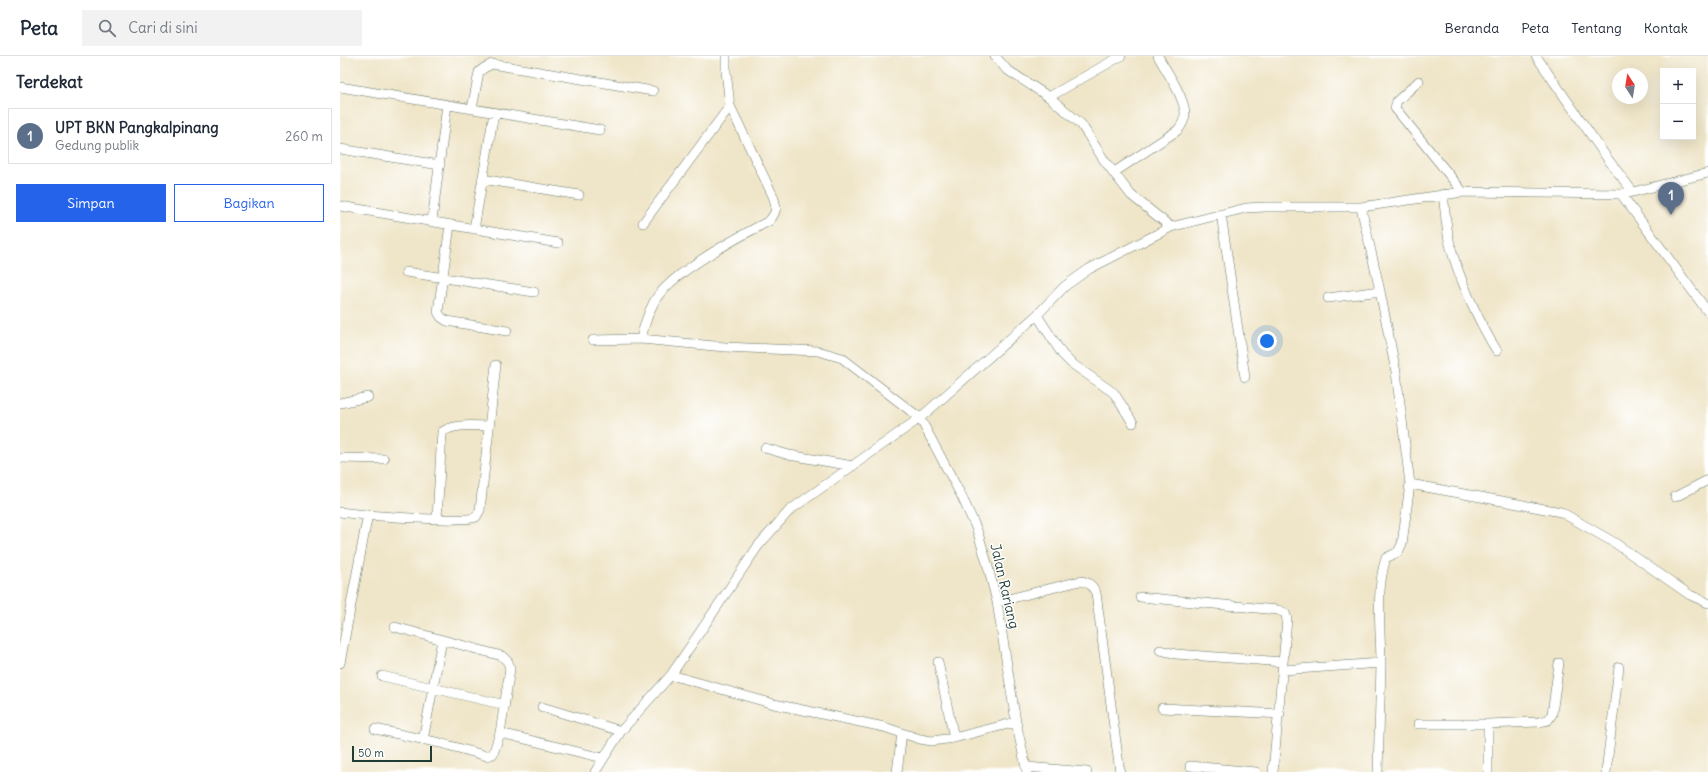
<!DOCTYPE html>
<html lang="id">
<head>
<meta charset="utf-8">
<style>
	:root { --surface:#fff; --page:#f2f2f3; --text:#1f2937; --muted:#747a83; --line:#e0e1e3; --accent:#2563eb }
	body { margin:0; font-family:Delius,sans-serif; background:var(--page); color:var(--text) }
	.controls { position:absolute; right:12px; top:12px; display:grid; overflow:hidden; border-radius:0px; box-shadow:0 4px 16px #0002 }
	.controls button { width:36px; height:36px; display:grid; place-items:center; padding:0; border:0; border-bottom:1px solid var(--line); background:var(--surface); color:var(--text); font:20px sans-serif }
	.compass { position:absolute; left:1272px; top:12px; width:36px; height:36px; border-radius:50%; background:var(--surface); box-shadow:0 4px 16px #0002; rotate:348deg }
	.scale { position:absolute; left:12px; bottom:10px; width:80px; box-sizing:border-box; padding-left:4px; border:2px solid #1f3d34; border-top:0; font-size:11px; line-height:14px; white-space:nowrap; color:#1f3d34; -webkit-text-stroke:3px #fff; paint-order:stroke }
	.you { position:absolute; left:927px; top:285px; width:14px; height:14px; margin:-10px; border:3px solid #fff; border-radius:50%; background:#1a73e8; box-shadow:0 0 0 6px #1a73e833 }
	.badge { display:grid; place-items:center; width:26px; height:26px; border-radius:50%; background:var(--accent); color:#fff; font-size:13px; font-weight:700 }
	.pin { position:absolute; translate:-50% -33px; filter:drop-shadow(0 1px 2px #0008) }
	.pin::after { content:''; position:absolute; top:21px; width:14px; height:12px; background:inherit; clip-path:polygon(0 0,100% 0,50% 100%) }
	.list { margin:0; padding:0; list-style:none }
	h2 { display:flex; justify-content:space-between; align-items:center; height:52px; margin:0; padding:0 16px; font-size:17px }
	h2 small { font-size:13px; font-weight:400; color:var(--muted) }
	.list li { display:grid; grid-template-columns:26px 1fr auto; gap:12px; align-items:center; box-sizing:border-box; height:56px; margin:0 8px 8px; padding:0 8px; border:1px solid var(--line); border-radius:0px }
	.list b { display:block; font-size:15px; white-space:nowrap }
	.list p { margin:0; font-size:13px; white-space:nowrap; color:var(--muted) }
	.list em { font-size:13px; font-style:normal; color:var(--muted) }
	.actions { display:flex; gap:8px; padding:12px 16px }
	.actions a { flex:1; padding:9px 0; border:1px solid var(--accent); border-radius:0px; text-align:center; font-size:14px; color:var(--accent) }
	.actions .main { background:var(--accent); color:#fff }
	.icon { flex:none; width:22px; height:22px; fill:none; stroke:currentColor; stroke-width:2; stroke-linecap:round; stroke-linejoin:round }
	.map { position:relative; flex:none; width:1368px; height:716px; overflow:hidden }
	header { display:flex; align-items:center; gap:24px; box-sizing:border-box; height:56px; padding:0 20px; background:var(--surface); border-bottom:1px solid var(--line) }
	header strong { font-size:19px }
	nav { display:flex; gap:22px; margin-inline-start:auto; font-size:14px }
	.search { width:280px; height:36px; background:var(--page); display:flex; align-items:center; gap:10px; box-sizing:border-box; padding:0 14px; border-radius:0px; color:var(--muted); font-size:15px }
	main { display:flex }
	aside { flex:1; background:var(--surface) }
	.map>svg:first-child { display:block }
</style>
</head>
<body>
<header>
<strong>Peta</strong>
<div class="search"><svg class="icon" aria-label="search" viewBox="0 0 24 24"><circle cx="10" cy="10" r="6"/><path d="M15 15l6 6"/></svg>Cari di sini</div>
<nav><a>Beranda</a><a>Peta</a><a>Tentang</a><a>Kontak</a></nav>
</header>
<main>
<aside>
<h2>Terdekat<small></small></h2>
<ul class="list">
<li><span class="badge" style="background:#5c6f8a">1</span><div><b>UPT BKN Pangkalpinang</b><p>Gedung publik</p></div><em>260 m</em></li>
</ul>
<div class="actions"><a class="main">Simpan</a><a>Bagikan</a></div>
</aside>
<div class="map">
<svg width="1368" height="716" viewBox="0 0 1368 716">
	<rect width="100%" height="100%" fill="#fff"/>
	<filter id="ink" filterUnits="userSpaceOnUse"><feTurbulence type="fractalNoise" baseFrequency=".025" numOctaves="2"/><feDisplacementMap in="SourceGraphic" scale="8" xChannelSelector="R" yChannelSelector="G"/><feConvolveMatrix kernelMatrix="1 2 1 2 8 2 1 2 1" color-interpolation-filters="sRGB"/></filter>
	<filter id="wash" filterUnits="userSpaceOnUse"><feTurbulence type="fractalNoise" baseFrequency=".012" numOctaves="4" result="noise"/><feDisplacementMap in="SourceGraphic" scale="16" xChannelSelector="R" yChannelSelector="G"/><feGaussianBlur stdDeviation="0.9" result="paint"/><feColorMatrix in="noise" values="0 0 0 0 0 0 0 0 0 0 0 0 0 0 0 0 0 1.4 0 .05"/><feComposite in="paint" operator="in"/></filter>
	<g filter="url(#wash)">
		<rect width="100%" height="100%" fill="#efe5c8"/>
	</g>
	<g filter="url(#ink)">
		<g fill="none" stroke-linecap="round" stroke-linejoin="round">
			<defs>
				<path id="street" d="M655,0L666,13L709,41L741,68L764,104L791,139L831,171
					M1196,0L1267,102L1293,136L1368,117
					M1079,25L1057,45L1055,52L1123,136
					M0,31L260,74
					M709,41L781,0
					M132,53L139,16L144,12L152,8L313,35
					M0,93L100,109
					M773,117L838,74C842,69 845,64 845,57C844,40 826,15 818,0
					M142,123L239,139
					M1103,138C1105,153 1106,169 1109,184C1116,216 1139,267 1157,295
					M1281,138L1368,256
					M0,150L218,187
					M1021,151L1040,235L1056,316L1070,428L1062,488L1058,496L1046,502C1035,536 1041,574 1041,609C1040,645 1039,680 1038,716
					M881,158L905,321
					M92,165L107,49
					M303,167L390,50
					M110,169L98,256L101,261L107,265L167,275
					M134,173L154,57
					M66,216L194,236
					M988,242L1040,235
					M697,259L722,298L731,307L774,337L793,367
					M301,283C304,270 308,257 314,246C329,218 400,180 429,165C437,156 437,151 433,140L390,50L386,15V0
					M253,284L301,283L385,291L478,295L502,302L580,362L622,441L637,474L647,507L657,546L676,666L687,716
					M0,347L28,341
					M425,392L449,399L513,410
					M0,402L44,403
					M1070,428L1221,456L1275,487L1350,539L1368,547
					M1335,441L1368,424
					M0,456C19,459 126,467 136,461L140,454L156,309
					M97,463L102,376C116,367 134,370 149,370
					M800,541L938,554L945,557L947,563L933,716
					M657,546L740,525C749,526 752,529 756,537L780,716
					M820,594L836,598L943,606
					M598,606L614,682
					M0,607L28,458
					M943,614L1041,607
					M331,619L434,648L544,671L580,683L592,685L614,682L676,666
					M42,620L165,649
					M202,651L281,675
					M822,652L940,658
					M1078,668H1148
					M35,673L100,687L147,700L153,698L160,677L170,613L168,606L162,600L55,571
					M160,677L263,702
					M83,684L102,584
					M850,710L916,716
					M686,711L747,716
					M255,716L281,675L331,619L418,490L450,454L580,362L697,259L725,230L749,213L831,171L906,152L925,151H1021L1123,136L1281,138L1293,136
					M557,716L562,677
					M1148,716V668L1199,666L1208,664L1212,658L1219,607
					M1266,716L1279,611"/>
			</defs>
			<use href="#street" stroke="#687868" stroke-width="10"/>
			<use href="#street" stroke="#fff" stroke-width="9"/>
		</g>
	</g>
	<g text-anchor="middle" dominant-baseline="central" stroke-width="3" stroke-linejoin="round" paint-order="stroke">
		<g font-size="14" fill="#1f3d34" stroke="#fff">
			<text transform="translate(665 530) rotate(77)">Jalan Rariang</text>
		</g>
	</g>
</svg>
<div class="controls">
<button>+</button>
<button>−</button>
</div>
<svg class="compass" viewBox="-18 -18 36 36"><path d="M0-13l5 13h-10z" fill="#e53935"/><path d="M0 13l5-13h-10z" fill="#747a83"/></svg>
<div class="scale">50 m</div>
<div class="you"></div>
<div class="pin badge" style="left:1331px;top:159px;background:#5c6f8a">1</div>
</div>
</main>
</body>
</html>
